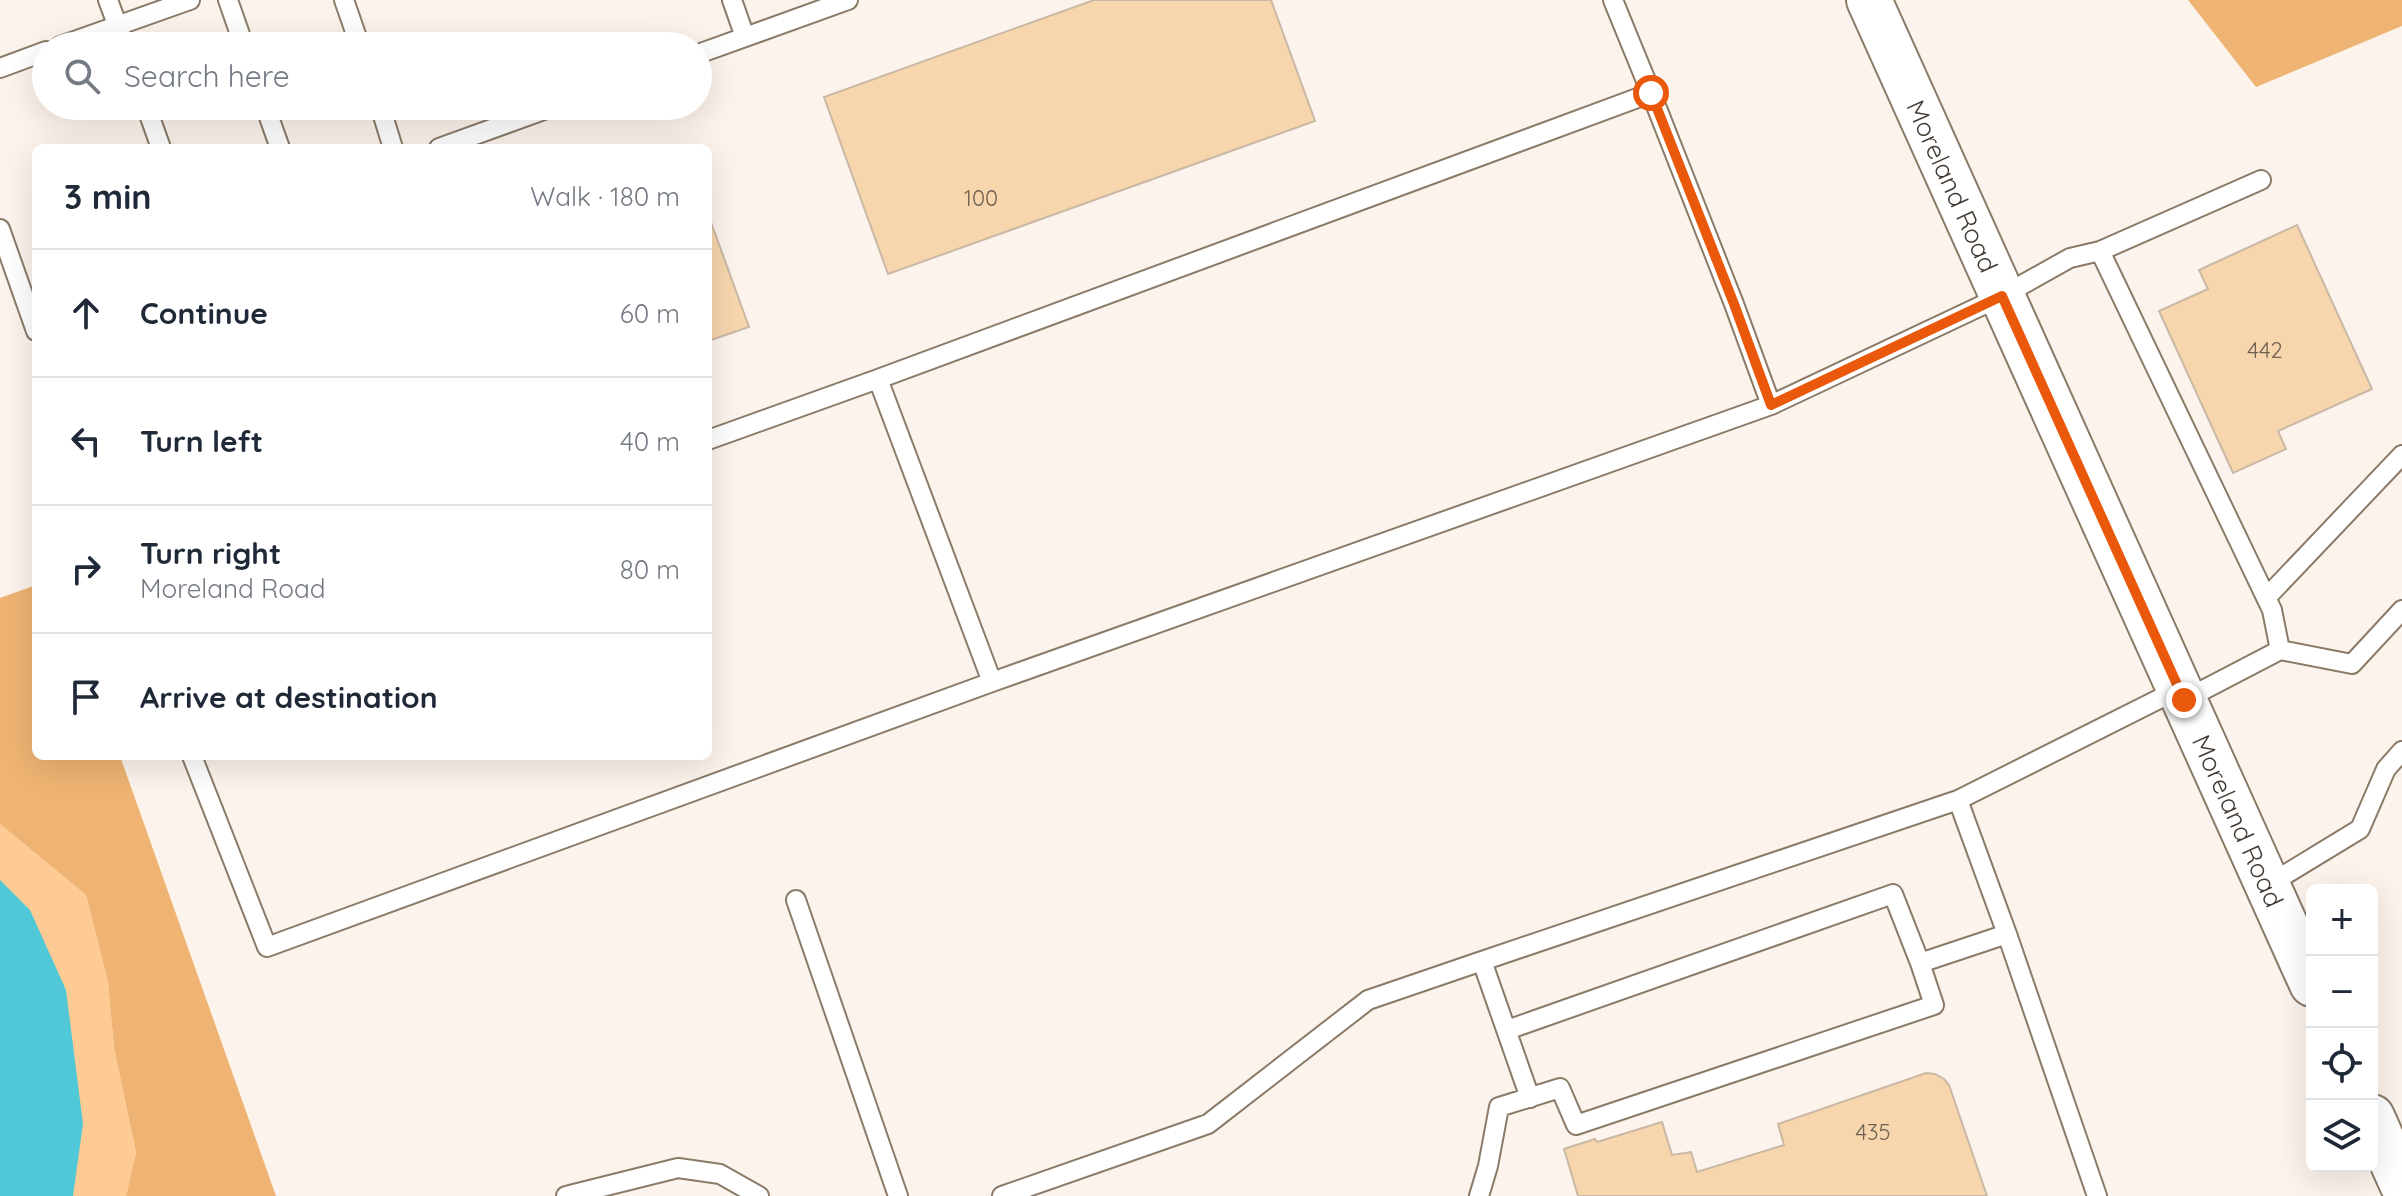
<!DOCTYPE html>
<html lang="en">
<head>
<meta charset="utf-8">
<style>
	:root { --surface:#fff; --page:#f6f6f7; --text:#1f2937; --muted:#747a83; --line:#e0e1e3 }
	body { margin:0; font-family:Quicksand,sans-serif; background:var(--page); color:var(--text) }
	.controls { position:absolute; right:24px; bottom:24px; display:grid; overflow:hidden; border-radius:12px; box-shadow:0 8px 32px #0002 }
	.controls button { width:72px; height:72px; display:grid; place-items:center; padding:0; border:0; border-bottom:2px solid var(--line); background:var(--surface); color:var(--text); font:40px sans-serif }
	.stop { position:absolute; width:24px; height:24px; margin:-18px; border:6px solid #ea580c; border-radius:50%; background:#fff }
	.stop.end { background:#ea580c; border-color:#fff; box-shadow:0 2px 8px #0008 }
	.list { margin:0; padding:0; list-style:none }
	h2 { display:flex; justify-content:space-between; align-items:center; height:104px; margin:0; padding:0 32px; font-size:34px }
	h2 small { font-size:26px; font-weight:400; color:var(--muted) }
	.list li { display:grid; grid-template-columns:52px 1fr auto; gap:24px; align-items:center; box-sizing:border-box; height:128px; padding:0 32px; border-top:2px solid var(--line) }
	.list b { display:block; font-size:30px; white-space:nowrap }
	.list p { margin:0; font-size:26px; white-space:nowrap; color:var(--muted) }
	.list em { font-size:26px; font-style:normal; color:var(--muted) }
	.icon { flex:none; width:44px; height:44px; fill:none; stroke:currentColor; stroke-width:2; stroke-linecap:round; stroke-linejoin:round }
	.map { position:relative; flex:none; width:2402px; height:1196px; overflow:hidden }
	.search { position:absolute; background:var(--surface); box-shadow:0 8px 32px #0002; left:32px; top:32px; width:680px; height:88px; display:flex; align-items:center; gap:20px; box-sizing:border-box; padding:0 28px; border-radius:44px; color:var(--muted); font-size:30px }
	.panel { position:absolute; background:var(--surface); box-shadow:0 8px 32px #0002; left:32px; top:144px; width:680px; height:616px; border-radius:12px }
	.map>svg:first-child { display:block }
</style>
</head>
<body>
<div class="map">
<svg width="2402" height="1196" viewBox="0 0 2402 1196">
	<rect width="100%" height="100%" fill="#fcf4ec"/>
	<path fill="#fecb94" d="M0,824L86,895L108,982L114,1048L136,1154L126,1196H0Z"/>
	<path fill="#efb473" d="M2188,0H2402V26L2256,87Z
		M36,585V756H120L276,1196H126L136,1153L114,1048L108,982L86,895L0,824V598Z"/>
	<path fill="#51c8d7" d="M0,880L30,910L66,990L83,1124L73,1196H0Z"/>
	<path fill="#f7d6ae" stroke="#c9b8a4" stroke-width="2" d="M1094,0H1271L1315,121L888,274L824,97Z
		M708,214L749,327L708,341Z
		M2297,225L2372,389L2278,431L2286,449L2233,473L2159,311L2208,289L2199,270Z
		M1926,1073L1935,1074L1944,1079L1949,1085L1987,1196H1578L1564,1149L1595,1139L1597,1142L1662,1122L1672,1155L1691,1152L1697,1172L1784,1145L1778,1124Z"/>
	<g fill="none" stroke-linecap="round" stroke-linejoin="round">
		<defs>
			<path id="service" d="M108,0L125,46
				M228,0L244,46
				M344,0L360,46
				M732,0L745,37
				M1613,0L1651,93
				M60,46L190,0
				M698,54L848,0
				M0,68L46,51
				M146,106L161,148
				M265,106L280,148
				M380,106L393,148
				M439,148L555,106
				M0,229L36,331
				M2100,251L2261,180
				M1771,405L1734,304L1651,93L878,379L992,682L1771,405L2002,296L2070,258L2100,251L2272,610L2280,650L2184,700
				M708,440L878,379
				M2266,598L2402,455
				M2280,650L2352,664L2402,610
				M192,756L267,947L992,682
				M2268,885L2360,829L2386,769L2402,751
				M796,900L898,1196
				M2007,934L1958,800L2179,689
				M1507,1030L1893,894L1920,963
				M1530,1098L1482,961L1958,800
				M566,1196L678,1168L720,1174L759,1196
				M1002,1196L1208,1124L1368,1000L1482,961
				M1479,1196L1488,1166L1499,1107L1560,1088L1576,1125L1934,1005L1920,963L2007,934L2097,1196"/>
			<g id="tertiary">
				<path id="s1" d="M1869,0L2312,984"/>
				<path d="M2372,1117L2402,1184"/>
			</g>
		</defs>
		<use href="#service" stroke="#8c7a68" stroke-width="22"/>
		<use href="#tertiary" stroke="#8c7a68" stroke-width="48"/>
		<use href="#service" stroke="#fff" stroke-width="18"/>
		<use href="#tertiary" stroke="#fff" stroke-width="44"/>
	</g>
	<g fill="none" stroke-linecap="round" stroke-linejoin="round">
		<path stroke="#ea580c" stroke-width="10" d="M1651,93L1734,304L1771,405L2002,296L2184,700"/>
	</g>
	<g text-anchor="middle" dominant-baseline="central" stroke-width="6" stroke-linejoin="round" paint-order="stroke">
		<g font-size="22" fill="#706252">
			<text x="981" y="198">100</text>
			<text x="2265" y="350">442</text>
			<text x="1873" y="1132">435</text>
		</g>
		<g font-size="26" fill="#433b33" stroke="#fff">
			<text stroke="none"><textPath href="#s1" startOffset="204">Moreland Road</textPath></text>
			<text stroke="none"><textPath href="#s1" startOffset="900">Moreland Road</textPath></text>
		</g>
	</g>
</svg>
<div class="controls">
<button>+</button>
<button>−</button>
<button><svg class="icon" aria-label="locate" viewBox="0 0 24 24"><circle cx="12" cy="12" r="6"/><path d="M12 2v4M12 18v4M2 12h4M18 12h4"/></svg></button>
<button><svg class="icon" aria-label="layers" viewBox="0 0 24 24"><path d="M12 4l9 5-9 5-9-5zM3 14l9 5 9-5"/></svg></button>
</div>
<div class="stop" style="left:1651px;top:93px"></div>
<div class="stop end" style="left:2184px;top:700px"></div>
<div class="search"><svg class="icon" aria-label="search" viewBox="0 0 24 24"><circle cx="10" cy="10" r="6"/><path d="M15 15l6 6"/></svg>Search here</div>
<section class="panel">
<h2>3 min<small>Walk · 180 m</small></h2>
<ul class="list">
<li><svg class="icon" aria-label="ahead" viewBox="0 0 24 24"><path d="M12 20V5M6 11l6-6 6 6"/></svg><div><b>Continue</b></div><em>60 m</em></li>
<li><svg class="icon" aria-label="left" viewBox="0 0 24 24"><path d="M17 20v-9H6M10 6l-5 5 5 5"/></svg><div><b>Turn left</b></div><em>40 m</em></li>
<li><svg class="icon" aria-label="right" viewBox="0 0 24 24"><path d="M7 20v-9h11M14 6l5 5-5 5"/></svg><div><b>Turn right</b><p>Moreland Road</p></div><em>80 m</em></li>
<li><svg class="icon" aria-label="arrive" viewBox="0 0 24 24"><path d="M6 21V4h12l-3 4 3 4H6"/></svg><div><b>Arrive at destination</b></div></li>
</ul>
</section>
</div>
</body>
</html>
